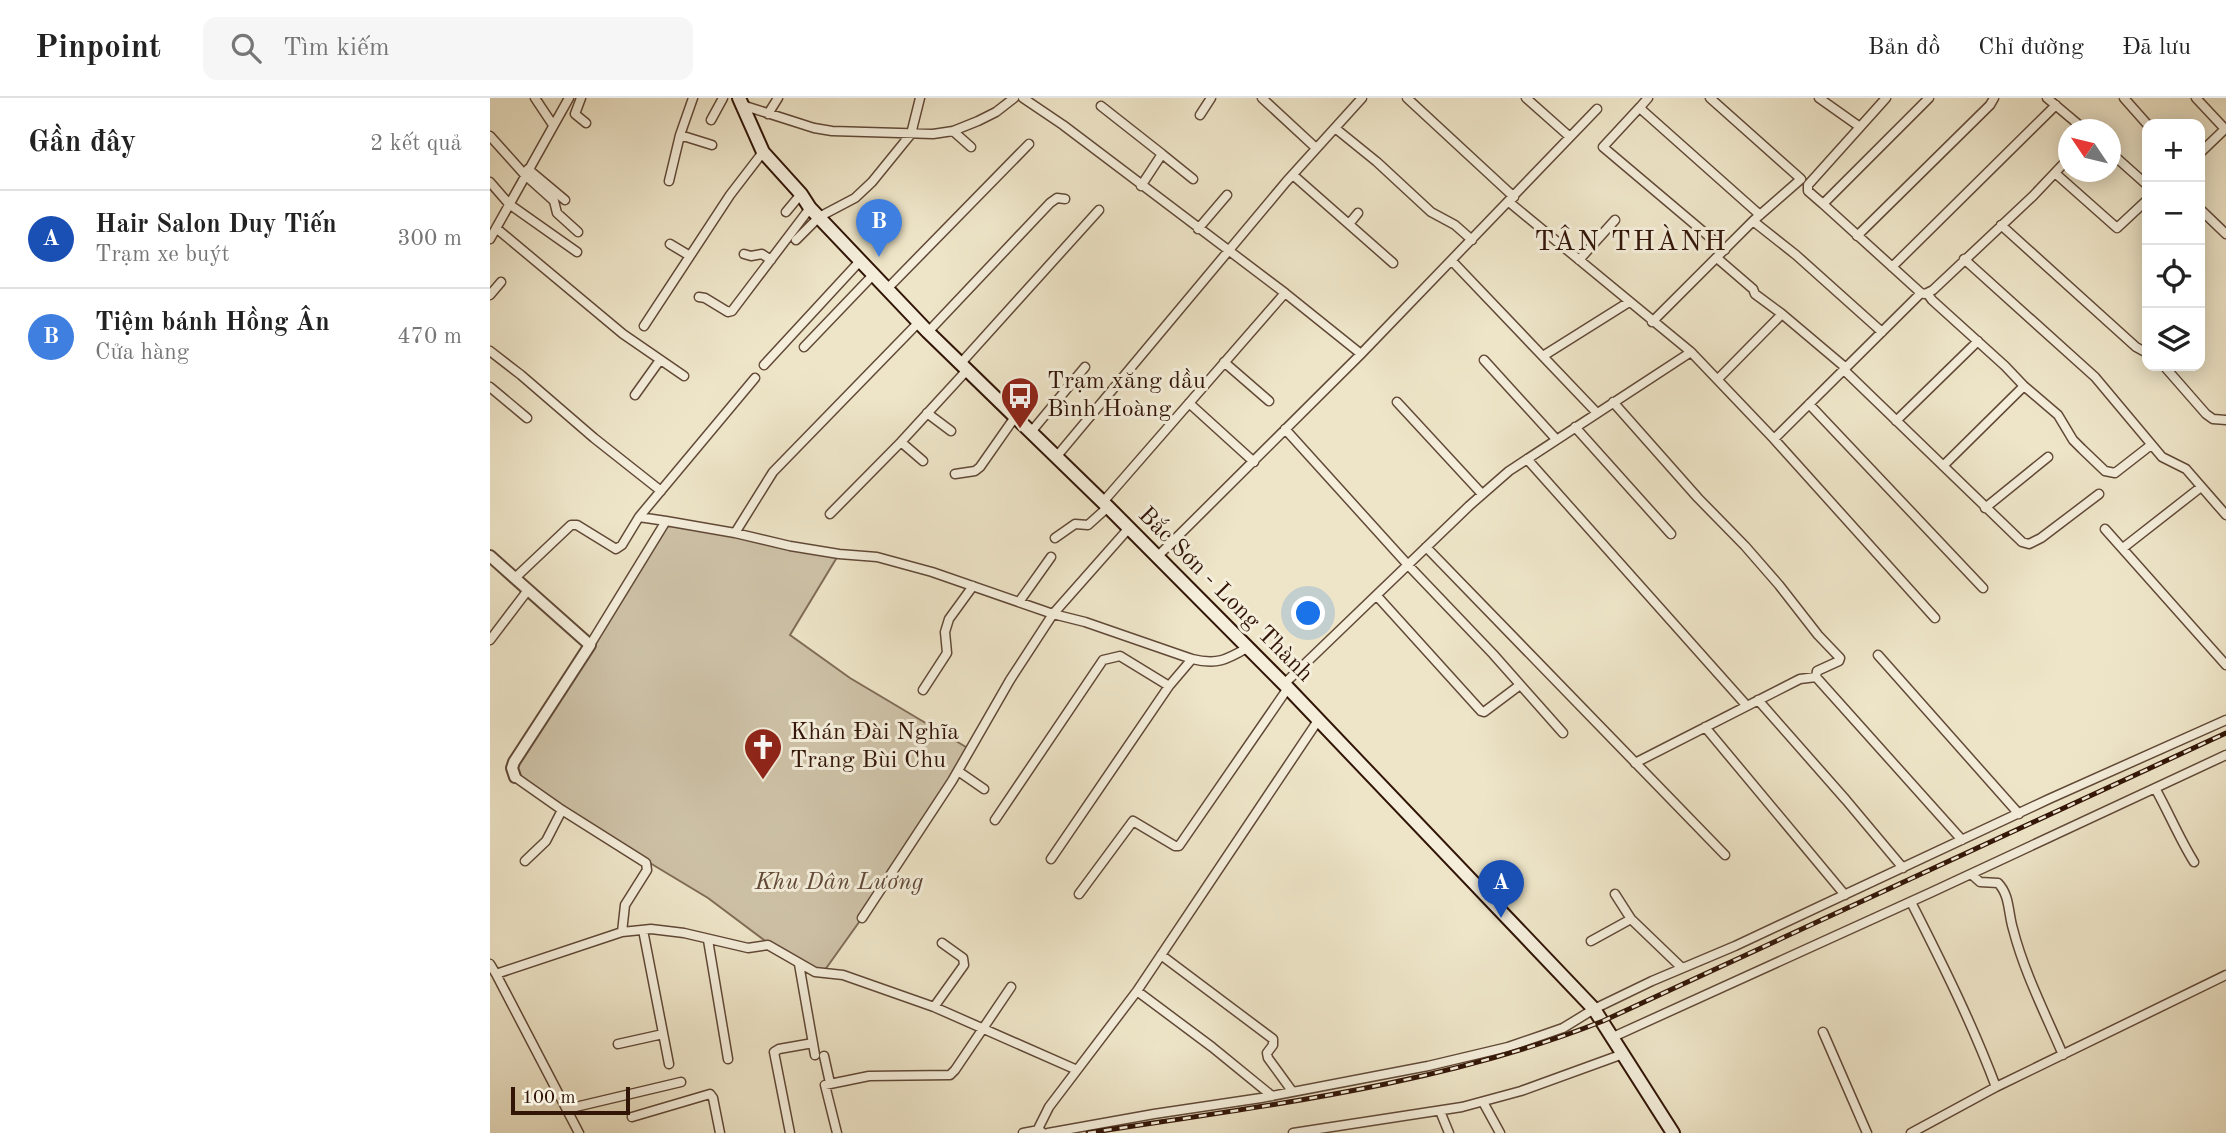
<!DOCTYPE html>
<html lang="vi">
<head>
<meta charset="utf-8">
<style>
	:root { --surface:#fff; --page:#f6f6f6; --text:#222; --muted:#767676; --line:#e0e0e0; --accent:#1a73e8 }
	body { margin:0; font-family:"Old Standard TT",serif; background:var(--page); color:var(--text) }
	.controls { position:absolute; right:21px; top:21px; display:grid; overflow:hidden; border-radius:14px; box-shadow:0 4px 18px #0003 }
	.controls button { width:63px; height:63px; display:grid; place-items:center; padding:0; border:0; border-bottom:2px solid var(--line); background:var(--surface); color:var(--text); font:35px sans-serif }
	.compass { position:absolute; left:1568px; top:21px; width:63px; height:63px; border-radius:50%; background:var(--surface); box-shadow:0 4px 18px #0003; rotate:305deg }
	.scale { position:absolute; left:21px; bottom:18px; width:119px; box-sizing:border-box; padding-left:7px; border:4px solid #321507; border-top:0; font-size:19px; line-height:24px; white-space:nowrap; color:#321507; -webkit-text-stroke:5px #f4eedb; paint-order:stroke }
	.you { position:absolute; left:819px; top:516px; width:24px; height:24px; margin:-18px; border:5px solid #fff; border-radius:50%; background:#1a73e8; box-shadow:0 0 0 10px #1a73e833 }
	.badge { display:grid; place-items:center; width:46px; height:46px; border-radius:50%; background:var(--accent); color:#fff; font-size:23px; font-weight:700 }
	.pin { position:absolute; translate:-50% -58px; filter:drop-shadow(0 2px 4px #0008) }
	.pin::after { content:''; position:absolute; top:37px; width:24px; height:21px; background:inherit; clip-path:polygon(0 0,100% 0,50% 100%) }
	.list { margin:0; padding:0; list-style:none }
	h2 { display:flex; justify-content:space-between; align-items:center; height:91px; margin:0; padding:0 28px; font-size:30px }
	h2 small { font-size:23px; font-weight:400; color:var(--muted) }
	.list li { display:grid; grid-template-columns:46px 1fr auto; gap:21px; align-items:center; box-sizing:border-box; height:98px; padding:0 28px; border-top:2px solid var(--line) }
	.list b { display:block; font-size:26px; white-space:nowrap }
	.list p { margin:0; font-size:23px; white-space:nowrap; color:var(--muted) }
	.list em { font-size:23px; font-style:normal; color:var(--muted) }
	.icon { flex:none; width:38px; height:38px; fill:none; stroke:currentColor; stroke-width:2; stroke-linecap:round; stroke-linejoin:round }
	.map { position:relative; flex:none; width:1736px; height:1035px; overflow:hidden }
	header { display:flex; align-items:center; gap:42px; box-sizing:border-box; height:98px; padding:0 35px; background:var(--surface); border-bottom:2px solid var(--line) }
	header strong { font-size:33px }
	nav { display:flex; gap:38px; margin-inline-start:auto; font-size:24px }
	.search { width:490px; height:63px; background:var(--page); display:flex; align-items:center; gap:18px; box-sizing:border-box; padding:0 24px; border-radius:14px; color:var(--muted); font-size:26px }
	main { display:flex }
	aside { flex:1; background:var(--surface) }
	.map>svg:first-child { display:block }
</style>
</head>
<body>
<header>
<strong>Pinpoint</strong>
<div class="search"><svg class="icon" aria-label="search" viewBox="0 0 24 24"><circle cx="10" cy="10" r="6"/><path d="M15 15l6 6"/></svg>Tìm kiếm</div>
<nav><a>Bản đồ</a><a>Chỉ đường</a><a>Đã lưu</a></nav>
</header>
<main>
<aside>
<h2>Gần đây<small>2 kết quả</small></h2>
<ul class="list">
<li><span class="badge" style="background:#1a4fb4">A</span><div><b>Hair Salon Duy Tiến</b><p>Trạm xe buýt</p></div><em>300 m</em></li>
<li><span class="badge" style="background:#3f7fe0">B</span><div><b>Tiệm bánh Hồng Ân</b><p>Cửa hàng</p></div><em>470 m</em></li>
</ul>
</aside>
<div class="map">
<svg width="1736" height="1035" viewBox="0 0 1736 1035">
	<rect width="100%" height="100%" fill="#eee5c8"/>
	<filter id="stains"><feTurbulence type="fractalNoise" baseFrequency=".00286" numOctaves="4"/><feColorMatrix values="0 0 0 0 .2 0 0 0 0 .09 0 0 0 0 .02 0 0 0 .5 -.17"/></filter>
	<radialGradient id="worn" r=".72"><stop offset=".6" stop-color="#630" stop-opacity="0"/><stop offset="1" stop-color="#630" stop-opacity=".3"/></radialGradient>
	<path fill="#cec2a7" stroke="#806c57" stroke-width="2" d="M176,423L349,456L300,537L360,580L481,652L372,820L332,876L282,848L218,800L72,712L25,679L24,664Z"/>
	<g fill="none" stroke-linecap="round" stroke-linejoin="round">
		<defs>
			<path id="minor" d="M45,0L63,27
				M91,0L85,16L96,25
				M533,0L573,27L795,195L613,404
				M772,0L826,50
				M917,0L1024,99
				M1036,0L1080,39
				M1158,0L1151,8L1152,12L1270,117
				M1220,0L1311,81L1263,123
				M1329,0L1370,29
				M1439,0L1333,106L1431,195L1435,196L1443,192L1543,98L1578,61
				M1557,0L1595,32
				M1634,0L1657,26
				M1706,0L1735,31L1710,55
				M252,7L324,30L342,33L443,36L463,33L488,23L506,14L524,0
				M611,8L672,56L651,88
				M1150,9L1113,49L1235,152
				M278,16L288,0
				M710,17L721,0
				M221,22L233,0
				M845,30L887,64L941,114L965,127L982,142
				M463,33L481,49
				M190,37L222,47
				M0,38L35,77L64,103L67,115L88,134
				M1620,54L1657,87
				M672,56L703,81
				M38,71L75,102
				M1565,75L1627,130L1657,102
				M803,77L903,165
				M179,83L190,37L203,0
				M0,84L19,106L87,154
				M1019,104L1201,254
				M1333,106L1318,93V87L1396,0
				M1710,111L1736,136
				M296,114L311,96
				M859,126L868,115
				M1511,127L1646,249L1657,255
				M6,130L133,236L194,278
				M708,131L737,97
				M1367,138L1500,7L1504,0
				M0,141L79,0
				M306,142L329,119L365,100L382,84L421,36L430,0
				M180,146L200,158
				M254,156L261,158L272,156L281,162
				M1227,160L1263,191L1265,196L1292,216L1228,281
				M1474,161L1605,279L1672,359L1696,371L1736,417
				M1089,162L1125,122
				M962,163L1107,315
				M1402,169L1566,7
				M397,191L539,46
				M795,195L871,256
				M1437,195L1442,202L1515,268L1534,288L1568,317L1583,342L1592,351L1615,373L1625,375L1661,347
				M0,197L11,184
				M209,199L215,200L238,214L242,213L320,110
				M1292,216L1356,270
				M1162,224L1263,123L1306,157L1392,234
				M154,228L240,97L273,54
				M438,234L560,105L567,100L575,101
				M314,249L383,177
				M0,253L31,277L104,340L171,393
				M1053,258L1139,204
				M994,262L1066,341
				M734,264L779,303
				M471,265L609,112
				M274,267L370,163
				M1674,268L1716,316L1723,321L1736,322
				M1354,272L1532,444L1539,446L1551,440L1609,396
				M0,289L37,320
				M145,297L170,262
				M907,304L992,396
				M1123,304L1208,400L1255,448L1289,487L1328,537L1350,560L1349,563L1327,573L1326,579
				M699,305L764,364
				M1319,306L1493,490
				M437,315L461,333
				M1406,323L1488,243
				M1085,329L1181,436
				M795,331L918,467L1003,556L1073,635
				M541,334L595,269
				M1284,341L1445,520
				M411,344L433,363
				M567,358L796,84L872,0
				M1037,361L1257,608
				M1453,368L1534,288
				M465,376L485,373L490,369L525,319
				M1495,410L1558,359
				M340,416L411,344L478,271
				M149,419L265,280
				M1615,431L1736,567
				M245,435L283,374L429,224
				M565,440L585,426L598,427L618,409
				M936,449L1235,757
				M1633,450L1711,389
				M667,459L871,256L1107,11
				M25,480L81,427H87L126,451L132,447L149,419L176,423
				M887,498L991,613L994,614L1030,587
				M529,504L561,459
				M0,542L38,492
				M100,547L176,423L245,435L300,448L349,456L387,459L442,474L563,516L595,524L702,561C727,567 736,562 757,550
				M1388,557L1529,716
				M794,586L979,408L1019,373L1201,254L1284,341L1431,195
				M433,592L457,555L455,534L459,521L483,488
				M1268,602L1356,702L1413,770
				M1215,629L1355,797
				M1145,665L1310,581L1326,579L1472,742
				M468,673L494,691
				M25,679L72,712L156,765L157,772L135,807L132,834
				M1665,690C1679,715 1689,740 1704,764
				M505,722L613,562L630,558L679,588
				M561,761L679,588L702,561
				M35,763L56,743L72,712
				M1481,776L1490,784L1508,785C1520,797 1518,815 1523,831C1534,874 1555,915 1573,957
				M589,796L643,723L685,748H689L798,590
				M1125,796L1141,821L1192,870
				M1421,804C1452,865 1482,925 1506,989
				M372,820L462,683L520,582L563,516L639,430
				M153,832L179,966
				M218,842L238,961
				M1101,843L1141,821
				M671,857L783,941V947L777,955L778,960L802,993
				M0,866L6,876L132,834L161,831L194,835L258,850L278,847L325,874L353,877L444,909L587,972
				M309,866L325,957
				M6,876L89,1035
				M647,893L722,949L782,998
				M444,909L474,867L473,860L452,845
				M1333,934L1377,1035
				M1123,939L1442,794L1736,657
				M128,946L173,936
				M334,958L340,985
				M993,1004L1010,1035
				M77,1011L191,984
				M950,1013L959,1035
				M142,1019L220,996L223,1000L230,1035
				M300,1035L284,954L289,951L323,945
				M347,1035L335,987L379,978L460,977L465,972L521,889
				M533,1035L549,1032
				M553,1035L549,1032V1029L559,1009L647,893L829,621
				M558,1035L664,1016L771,1000L938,968L1018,949L1053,937L1073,930L1104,911L1162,883L1245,848L1559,701L1736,622
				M803,1035L972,1009L1031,993L1133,956
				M1421,1035L1506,989L1736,877"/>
			<path id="tertiary" d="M0,458L100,547L24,664L22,670L25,679"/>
			<path id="secondary" d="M249,0L273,54L311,96L320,110L438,234L618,409L798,590L1104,911L1183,1035"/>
		</defs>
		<use href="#minor" stroke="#614937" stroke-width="11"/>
		<use href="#tertiary" stroke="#614937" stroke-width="14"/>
		<use href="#secondary" stroke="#321507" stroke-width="16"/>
		<use href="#minor" stroke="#f4eedb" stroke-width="8"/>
		<use href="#tertiary" stroke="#f4eedb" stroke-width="10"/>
		<use href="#secondary" stroke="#f4eedb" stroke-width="12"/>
		<defs>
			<path id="rail" d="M598,1035C771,1008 949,988 1113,923L1736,635"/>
		</defs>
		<use href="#rail" stroke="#321507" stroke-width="5"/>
		<use href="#rail" stroke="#f4eedb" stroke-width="2.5" stroke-dasharray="8" stroke-linecap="butt"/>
	</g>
	<defs>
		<symbol id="bus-pin" viewBox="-11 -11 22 30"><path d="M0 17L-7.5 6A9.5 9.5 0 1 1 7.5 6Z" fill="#8f2418" stroke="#f4eedb"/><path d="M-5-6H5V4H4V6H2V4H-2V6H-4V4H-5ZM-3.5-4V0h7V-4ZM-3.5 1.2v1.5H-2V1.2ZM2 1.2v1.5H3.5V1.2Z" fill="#fff"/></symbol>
		<symbol id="church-pin" viewBox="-11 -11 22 30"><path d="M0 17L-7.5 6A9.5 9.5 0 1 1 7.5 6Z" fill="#8f2418" stroke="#f4eedb"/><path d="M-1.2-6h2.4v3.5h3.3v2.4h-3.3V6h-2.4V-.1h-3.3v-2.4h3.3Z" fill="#fff"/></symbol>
	</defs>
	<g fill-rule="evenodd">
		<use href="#bus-pin" x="508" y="276" width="44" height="60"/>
		<use href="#church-pin" x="251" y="627" width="44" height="60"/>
	</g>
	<g text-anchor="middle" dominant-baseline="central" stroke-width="6" stroke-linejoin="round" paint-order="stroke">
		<g font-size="24" fill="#321507" stroke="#f4eedb" text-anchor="start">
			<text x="557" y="284">Trạm xăng dầu<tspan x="557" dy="28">Bình Hoàng</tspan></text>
			<text x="300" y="635">Khán Đài Nghĩa<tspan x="300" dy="28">Trang Bùi Chu</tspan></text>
		</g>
		<g font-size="24" fill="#321507" stroke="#f4eedb">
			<text transform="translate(735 497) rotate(45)">Bắc Sơn - Long Thành</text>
		</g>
		<g font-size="24" font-style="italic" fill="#614937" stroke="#f4eedb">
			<text x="349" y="785">Khu Dân Lương</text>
		</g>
		<g font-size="28" letter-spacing="2" fill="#321507" stroke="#f4eedb">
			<text x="1141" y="145">TÂN THÀNH</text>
		</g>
	</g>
	<rect width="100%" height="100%" filter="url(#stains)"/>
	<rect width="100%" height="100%" fill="url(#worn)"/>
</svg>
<div class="controls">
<button>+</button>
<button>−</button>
<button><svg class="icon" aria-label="locate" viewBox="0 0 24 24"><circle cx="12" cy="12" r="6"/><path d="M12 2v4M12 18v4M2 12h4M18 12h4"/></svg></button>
<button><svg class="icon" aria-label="layers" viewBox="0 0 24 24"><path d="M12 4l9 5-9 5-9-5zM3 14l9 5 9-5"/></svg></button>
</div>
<svg class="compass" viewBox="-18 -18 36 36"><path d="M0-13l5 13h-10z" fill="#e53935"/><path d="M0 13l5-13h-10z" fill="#767676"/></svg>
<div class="scale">100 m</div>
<div class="you"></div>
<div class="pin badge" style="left:1011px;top:820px;background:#1a4fb4">A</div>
<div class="pin badge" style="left:389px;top:159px;background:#3f7fe0">B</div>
</div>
</main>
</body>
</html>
